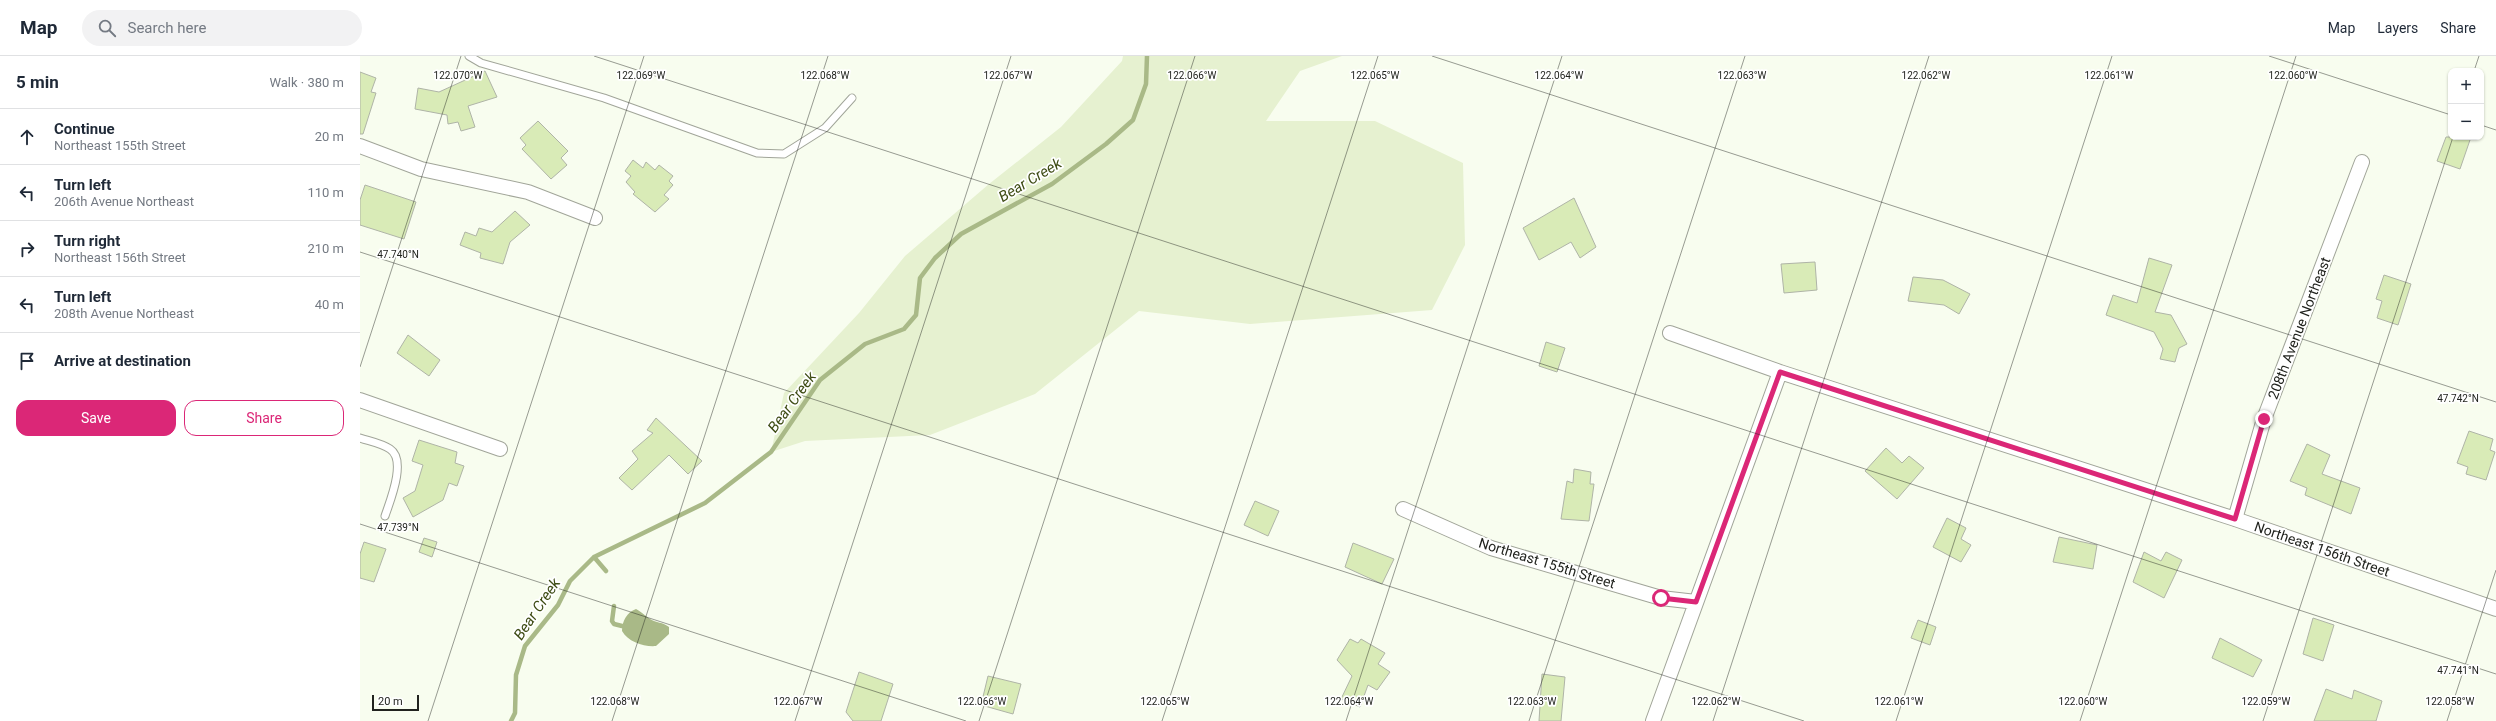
<!DOCTYPE html>
<html lang="en">
<head>
<meta charset="utf-8">
<style>
	:root { --surface:#fff; --page:#f2f2f3; --text:#1f2937; --muted:#747a83; --line:#e0e1e3; --accent:#db2777 }
	body { margin:0; font-family:Roboto,sans-serif; background:var(--page); color:var(--text) }
	.controls { position:absolute; right:12px; top:12px; display:grid; overflow:hidden; border-radius:8px; box-shadow:0 1px 3px #0004 }
	.controls button { width:36px; height:36px; display:grid; place-items:center; padding:0; border:0; border-bottom:1px solid var(--line); background:var(--surface); color:var(--text); font:20px sans-serif }
	.scale { position:absolute; left:12px; bottom:10px; width:47px; box-sizing:border-box; padding-left:4px; border:2px solid #21231e; border-top:0; font-size:11px; line-height:14px; white-space:nowrap; color:#21231e; -webkit-text-stroke:3px #fff; paint-order:stroke }
	.stop { position:absolute; width:12px; height:12px; margin:-9px; border:3px solid #db2777; border-radius:50%; background:#fff }
	.stop.end { background:#db2777; border-color:#fff; box-shadow:0 1px 4px #0008 }
	.list { margin:0; padding:0; list-style:none }
	h2 { display:flex; justify-content:space-between; align-items:center; height:52px; margin:0; padding:0 16px; font-size:17px }
	h2 small { font-size:13px; font-weight:400; color:var(--muted) }
	.list li { display:grid; grid-template-columns:26px 1fr auto; gap:12px; align-items:center; box-sizing:border-box; height:56px; padding:0 16px; border-top:1px solid var(--line) }
	.list b { display:block; font-size:15px; white-space:nowrap }
	.list p { margin:0; font-size:13px; white-space:nowrap; color:var(--muted) }
	.list em { font-size:13px; font-style:normal; color:var(--muted) }
	.actions { display:flex; gap:8px; padding:12px 16px }
	.actions a { flex:1; padding:9px 0; border:1px solid var(--accent); border-radius:12px; text-align:center; font-size:14px; color:var(--accent) }
	.actions .main { background:var(--accent); color:#fff }
	.icon { flex:none; width:22px; height:22px; fill:none; stroke:currentColor; stroke-width:2; stroke-linecap:round; stroke-linejoin:round }
	.map { position:relative; flex:none; width:2136px; height:665px; overflow:hidden }
	header { display:flex; align-items:center; gap:24px; box-sizing:border-box; height:56px; padding:0 20px; background:var(--surface); border-bottom:1px solid var(--line) }
	header strong { font-size:19px }
	nav { display:flex; gap:22px; margin-inline-start:auto; font-size:14px }
	.search { width:280px; height:36px; background:var(--page); display:flex; align-items:center; gap:10px; box-sizing:border-box; padding:0 14px; border-radius:22px; color:var(--muted); font-size:15px }
	main { display:flex }
	aside { flex:1; background:var(--surface) }
	.map>svg:first-child { display:block }
</style>
</head>
<body>
<header>
<strong>Map</strong>
<div class="search"><svg class="icon" aria-label="search" viewBox="0 0 24 24"><circle cx="10" cy="10" r="6"/><path d="M15 15l6 6"/></svg>Search here</div>
<nav><a>Map</a><a>Layers</a><a>Share</a></nav>
</header>
<main>
<aside>
<h2>5 min<small>Walk · 380 m</small></h2>
<ul class="list">
<li><svg class="icon" aria-label="ahead" viewBox="0 0 24 24"><path d="M12 20V5M6 11l6-6 6 6"/></svg><div><b>Continue</b><p>Northeast 155th Street</p></div><em>20 m</em></li>
<li><svg class="icon" aria-label="left" viewBox="0 0 24 24"><path d="M17 20v-9H6M10 6l-5 5 5 5"/></svg><div><b>Turn left</b><p>206th Avenue Northeast</p></div><em>110 m</em></li>
<li><svg class="icon" aria-label="right" viewBox="0 0 24 24"><path d="M7 20v-9h11M14 6l5 5-5 5"/></svg><div><b>Turn right</b><p>Northeast 156th Street</p></div><em>210 m</em></li>
<li><svg class="icon" aria-label="left" viewBox="0 0 24 24"><path d="M17 20v-9H6M10 6l-5 5 5 5"/></svg><div><b>Turn left</b><p>208th Avenue Northeast</p></div><em>40 m</em></li>
<li><svg class="icon" aria-label="arrive" viewBox="0 0 24 24"><path d="M6 21V4h12l-3 4 3 4H6"/></svg><div><b>Arrive at destination</b></div></li>
</ul>
<div class="actions"><a class="main">Save</a><a>Share</a></div>
</aside>
<div class="map">
<svg width="2136" height="665" viewBox="0 0 2136 665">
	<rect width="100%" height="100%" fill="#f8fdef"/>
	<path fill="#e6f1d0" d="M763,0H982L940,15L906,65H1015L1103,107L1105,189L1072,254L890,268L779,255L675,338L570,379L445,385L411,396L424,337L499,257L545,200L629,128L701,71L762,5Z"/>
	<path fill="#a9b987" d="M276,553C282,556 285,560 290,563C296,567 303,566 309,571V578L296,590C284,591 268,586 262,575C262,565 267,556 276,553Z"/>
	<g fill="none" stroke-linecap="round" stroke-linejoin="round">
		<path stroke="#a9b987" stroke-width="4.5" d="M234,501L246,515
			M254,550L252,565L254,568L262,570
			M151,665L155,657L156,619L165,590L198,549L210,525L234,501L345,447L411,396L460,324L505,288L544,273L556,259L560,222L575,202L601,178L692,128L746,88L773,64L786,28L787,0"/>
	</g>
	<path fill="#d9ebb7" stroke="#afb4a7" d="M125,15L137,41L108,50L115,71L101,75L98,66L88,68L87,59L55,53L58,32L79,36Z
		M0,16L16,22L11,36L16,37L3,78H0Z
		M178,65L208,95L201,102L207,109L191,123L162,93L166,89L160,82Z
		M2086,81H2111L2100,113L2077,105Z
		M273,104L283,112L286,106L295,114L299,109L313,120L309,125L313,129L304,139L309,143L295,156L273,138L275,136L266,126L271,120L265,115Z
		M5,129L56,146L44,183L0,169V144Z
		M1214,142L1236,191L1220,202L1211,186L1179,204L1163,172Z
		M155,155L170,169L150,186L143,208L120,202L121,197L100,189L105,176L116,180L119,172L132,176Z
		M1789,202L1812,209L1795,256L1811,259L1827,288L1819,292L1815,306L1800,303L1803,293L1794,276L1746,259L1753,239L1777,247Z
		M1455,206L1457,234L1424,237L1421,208Z
		M2024,219L2051,228L2038,269L2017,262L2022,245L2016,243Z
		M1553,221L1583,224L1610,238L1599,258L1584,249L1548,245Z
		M48,279L80,304L69,320L37,297Z
		M1186,286L1205,292L1197,316L1179,310Z
		M296,362L342,405L328,418L309,399L272,434L259,422L278,403L272,395L293,377L287,374Z
		M2109,375L2133,383L2130,394L2135,396L2126,424L2106,418L2108,411L2097,407Z
		M59,384L97,396L95,407L104,410L97,430L89,427L83,444L53,461L43,442L55,435L63,409L52,405Z
		M1947,388L1970,399L1962,418L2000,432L1991,458L1945,439L1947,432L1930,425Z
		M1526,392L1542,407L1549,400L1564,412L1537,443L1505,415Z
		M1214,413L1231,416L1230,428H1234L1229,465L1201,463L1207,425L1213,427Z
		M895,445L919,455L908,480L884,469Z
		M1587,462L1606,472L1601,483L1611,489L1601,506L1573,491Z
		M1699,481L1737,489L1733,513L1693,506Z
		M64,482L77,486L72,501L59,496Z
		M4,486L26,493L14,526L0,522V498Z
		M993,487L1034,503L1022,528L985,511Z
		M1784,496L1801,505L1806,496L1822,504L1804,542L1773,526Z
		M1953,562L1974,569L1963,605L1943,598Z
		M1558,564L1576,571L1570,589L1551,582Z
		M1860,582L1902,604L1893,621L1852,602Z
		M990,583L998,587L1001,583L1025,597L1018,608L1030,616L1017,634L1008,629L1000,651L981,643L992,620L977,604Z
		M499,616L533,628L521,665H493L486,656Z
		M1182,618L1205,621L1201,665H1179Z
		M628,620L661,628L653,658L621,649Z
		M1966,633L1992,643L1994,634L2022,645L2016,665H1954Z"/>
	<g fill="none" stroke-linecap="round" stroke-linejoin="round">
		<defs>
			<path id="lane" d="M109,0L121,7L244,42L397,97L424,98L465,72L492,42
				M0,382C9,385 21,387 30,393C47,404 30,445 25,460"/>
			<path id="street" d="M0,90L61,113L168,136L235,162
				M1310,277L1420,316L1875,463L2136,553
				M0,344L140,393
				M1043,453L1131,492L1301,542L1336,546
				M1875,463L1904,363L2002,106
				M1293,665L1420,316"/>
		</defs>
		<use href="#lane" stroke="#a1a599" stroke-width="9"/>
		<use href="#street" stroke="#a1a599" stroke-width="16"/>
		<use href="#lane" stroke="#fff" stroke-width="7"/>
		<use href="#street" stroke="#fff" stroke-width="14"/>
	</g>
	<g fill="none" stroke-linecap="round" stroke-linejoin="round">
		<path stroke="#db2777" stroke-width="5" d="M1301,542L1336,546L1420,316L1875,463L1904,363"/>
	</g>
	<path fill="none" stroke="#21231e" stroke-width="1" stroke-opacity="0.45" d="M234,0L2136,618M1072,0L2136,346M1909,0L2091,59M2114,15L2119,0M2121,69L2136,74M0,196L1444,665M0,311L101,0M0,468L606,665M68,665L284,0M252,665L468,0M435,665L651,0M619,665L835,0M802,665L1018,0M986,665L1202,0M1169,665L1385,0M1353,665L1569,0M1536,665L1752,0M1720,665L1936,0M1903,665L2093,81M2087,665L2136,514"/>
	<g text-anchor="middle" dominant-baseline="central" stroke-width="3.5" stroke-linejoin="round" paint-order="stroke">
		<g font-size="14" fill="#21231e" stroke="#fff">
			<text transform="translate(1939 272) rotate(-69)">208th Avenue Northeast</text>
			<text transform="translate(1962 493) rotate(19)">Northeast 156th Street</text>
			<text transform="translate(1187 507) rotate(17)">Northeast 155th Street</text>
		</g>
		<g font-size="15" font-style="italic" fill="#3d4b13" stroke="#fff">
			<text transform="translate(670 124) rotate(-31)">Bear Creek</text>
			<text transform="translate(432 346) rotate(-54)">Bear Creek</text>
			<text transform="translate(177 553) rotate(-56)">Bear Creek</text>
		</g>
	</g>
	<g font-size="10" text-anchor="middle" fill="#21231e" stroke="#fff" stroke-width="3.5" stroke-linejoin="round" paint-order="stroke">
		<text x="98" y="23">122.070°W</text>
		<text x="281" y="23">122.069°W</text>
		<text x="465" y="23">122.068°W</text>
		<text x="648" y="23">122.067°W</text>
		<text x="832" y="23">122.066°W</text>
		<text x="1015" y="23">122.065°W</text>
		<text x="1199" y="23">122.064°W</text>
		<text x="1382" y="23">122.063°W</text>
		<text x="1566" y="23">122.062°W</text>
		<text x="1749" y="23">122.061°W</text>
		<text x="1933" y="23">122.060°W</text>
		<text x="38" y="202">47.740°N</text>
		<text x="2098" y="346">47.742°N</text>
		<text x="38" y="475">47.739°N</text>
		<text x="2098" y="618">47.741°N</text>
		<text x="2090" y="649">122.058°W</text>
		<text x="255" y="649">122.068°W</text>
		<text x="438" y="649">122.067°W</text>
		<text x="622" y="649">122.066°W</text>
		<text x="805" y="649">122.065°W</text>
		<text x="989" y="649">122.064°W</text>
		<text x="1172" y="649">122.063°W</text>
		<text x="1356" y="649">122.062°W</text>
		<text x="1539" y="649">122.061°W</text>
		<text x="1723" y="649">122.060°W</text>
		<text x="1906" y="649">122.059°W</text>
	</g>
</svg>
<div class="controls">
<button>+</button>
<button>−</button>
</div>
<div class="scale">20 m</div>
<div class="stop" style="left:1301px;top:542px"></div>
<div class="stop end" style="left:1904px;top:363px"></div>
</div>
</main>
</body>
</html>
